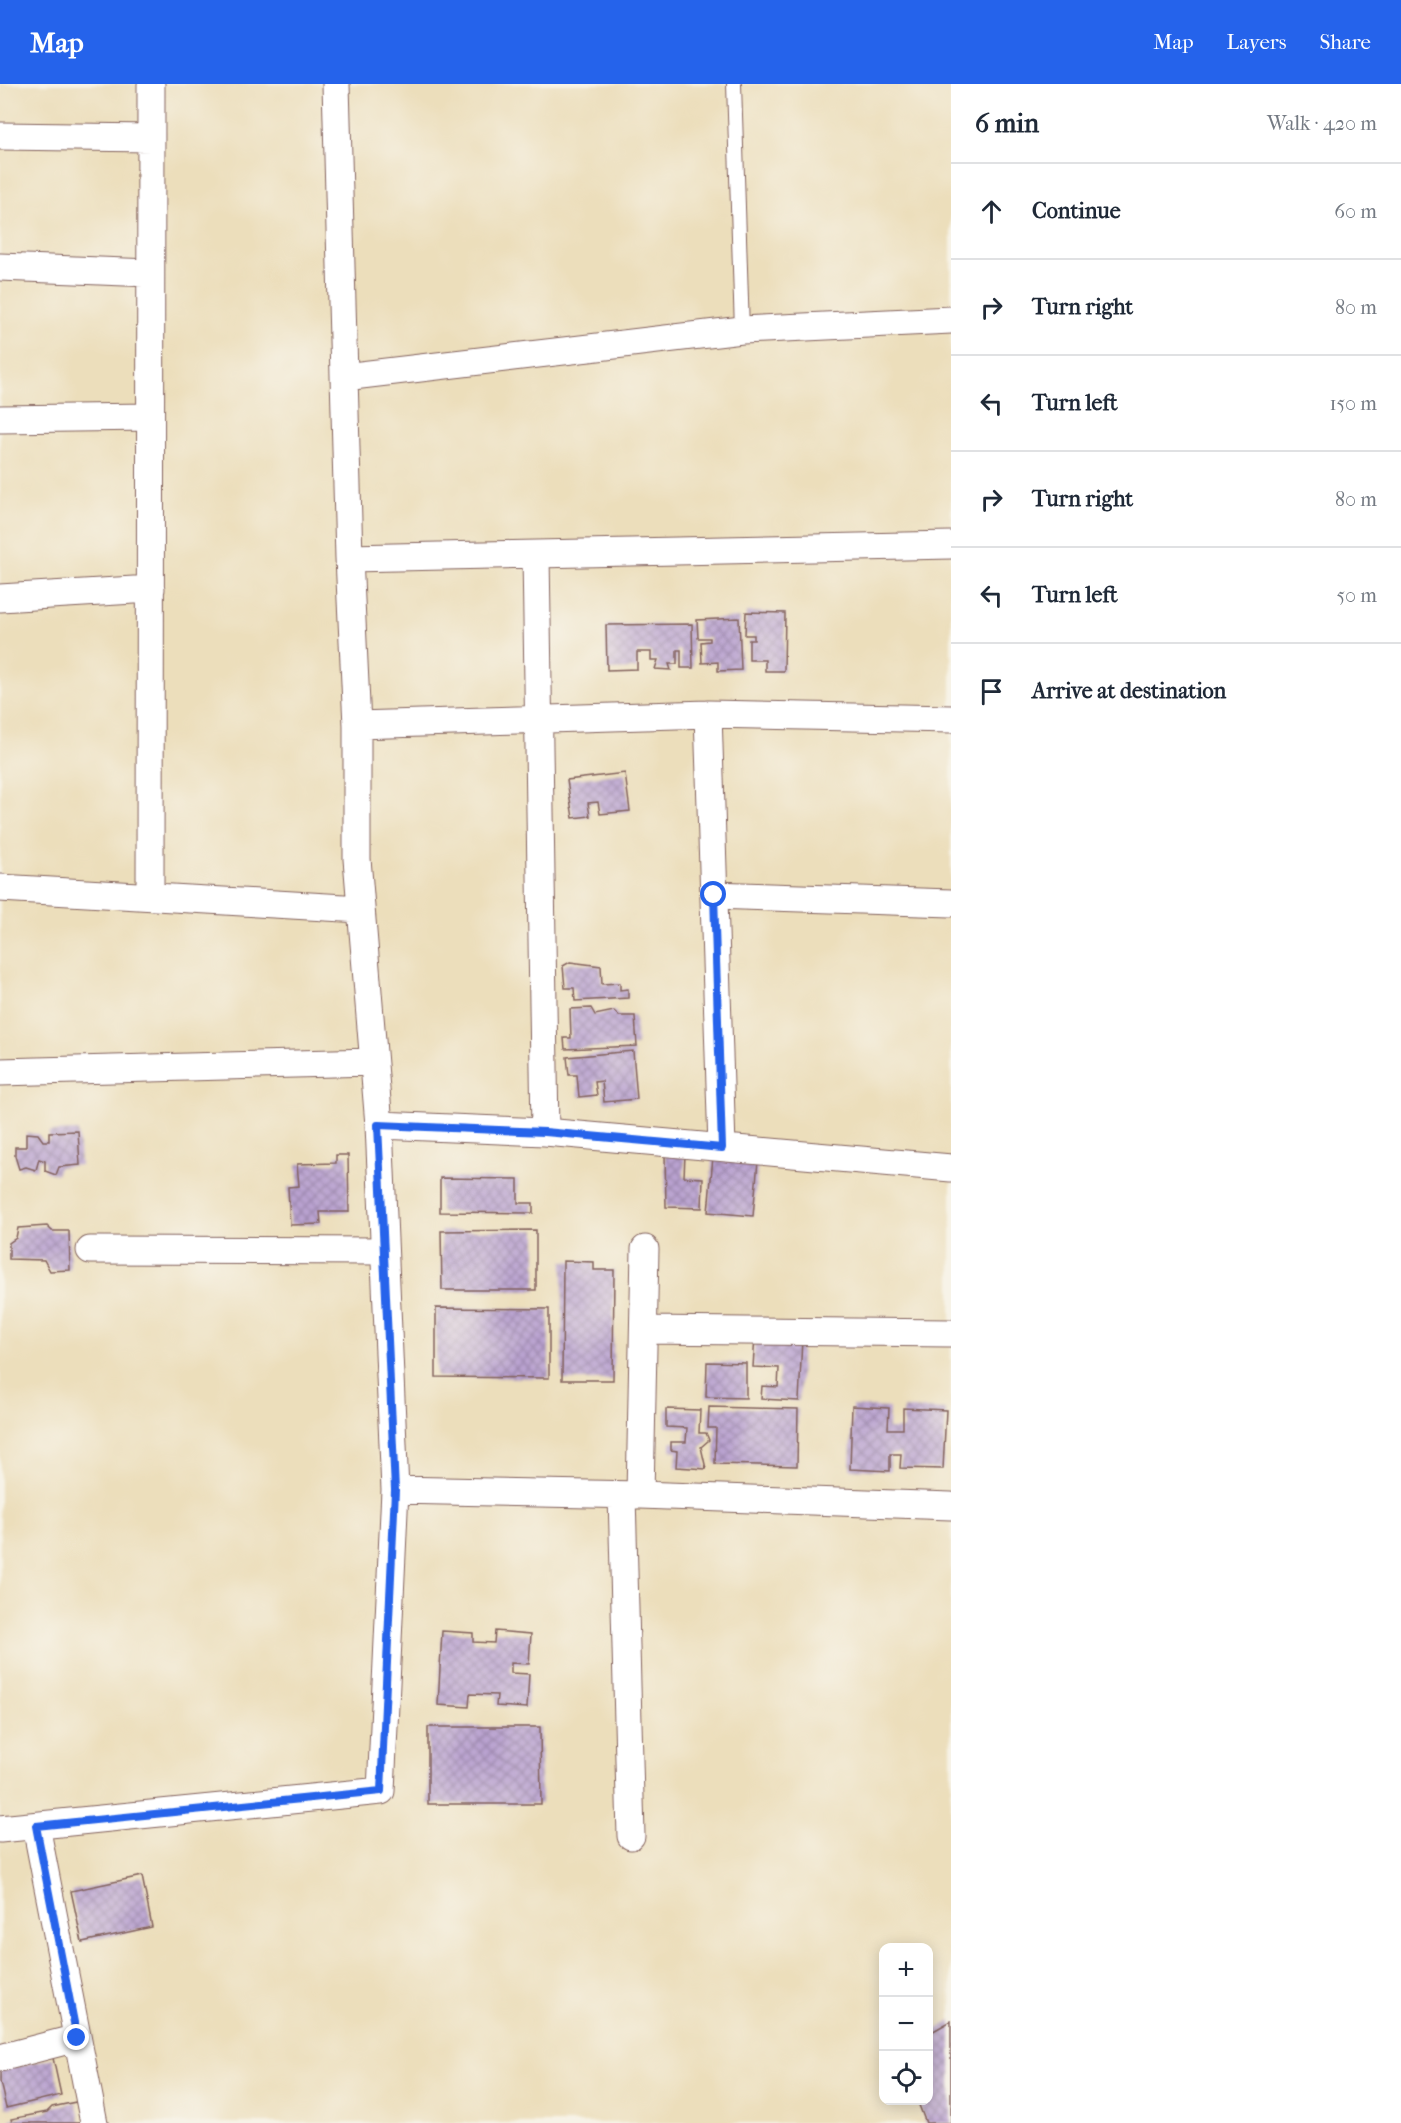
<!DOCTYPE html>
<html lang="en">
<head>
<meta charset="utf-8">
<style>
	:root { --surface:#fff; --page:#f6f6f7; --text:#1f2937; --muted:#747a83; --line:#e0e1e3; --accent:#2563eb }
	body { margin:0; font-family:"IM FELL French Canon",serif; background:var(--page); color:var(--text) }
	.controls { position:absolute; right:18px; bottom:18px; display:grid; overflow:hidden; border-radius:12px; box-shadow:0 3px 15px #0003 }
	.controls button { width:54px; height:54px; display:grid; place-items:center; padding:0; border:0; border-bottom:2px solid var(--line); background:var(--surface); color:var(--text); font:30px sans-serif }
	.stop { position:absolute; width:18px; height:18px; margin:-14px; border:4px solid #2563eb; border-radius:50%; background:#fff }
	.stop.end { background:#2563eb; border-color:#fff; box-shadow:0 2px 6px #0008 }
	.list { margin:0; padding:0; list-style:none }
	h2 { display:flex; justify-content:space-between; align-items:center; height:78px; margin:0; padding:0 24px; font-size:26px }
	h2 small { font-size:20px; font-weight:400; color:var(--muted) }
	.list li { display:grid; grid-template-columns:39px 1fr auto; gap:18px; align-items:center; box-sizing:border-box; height:96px; padding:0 24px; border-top:2px solid var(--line) }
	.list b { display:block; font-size:22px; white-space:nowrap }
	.list em { font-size:20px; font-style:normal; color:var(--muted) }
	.icon { flex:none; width:33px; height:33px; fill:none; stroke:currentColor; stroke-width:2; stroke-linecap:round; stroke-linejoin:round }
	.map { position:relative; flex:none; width:951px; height:2039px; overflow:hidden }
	header { display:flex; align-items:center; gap:36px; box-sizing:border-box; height:84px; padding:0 30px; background:var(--accent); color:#fff }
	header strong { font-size:28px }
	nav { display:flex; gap:33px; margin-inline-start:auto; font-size:21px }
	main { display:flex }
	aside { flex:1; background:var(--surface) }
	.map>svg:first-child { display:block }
</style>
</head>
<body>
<header>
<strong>Map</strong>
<nav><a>Map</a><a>Layers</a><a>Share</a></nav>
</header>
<main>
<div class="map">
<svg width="951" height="2039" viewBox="0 0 951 2039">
	<defs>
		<pattern id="building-cross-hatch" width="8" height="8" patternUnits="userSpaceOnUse" patternTransform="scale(1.5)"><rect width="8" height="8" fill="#b9a2d0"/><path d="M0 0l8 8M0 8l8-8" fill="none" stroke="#9883a9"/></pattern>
	</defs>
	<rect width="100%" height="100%" fill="#f7f3e8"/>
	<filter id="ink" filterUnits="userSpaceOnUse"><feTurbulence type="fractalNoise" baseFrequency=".0167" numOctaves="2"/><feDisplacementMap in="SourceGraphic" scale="12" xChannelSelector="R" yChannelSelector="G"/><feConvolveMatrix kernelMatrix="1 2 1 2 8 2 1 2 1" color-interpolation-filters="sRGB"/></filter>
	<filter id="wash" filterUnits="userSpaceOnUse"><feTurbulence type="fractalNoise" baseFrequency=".008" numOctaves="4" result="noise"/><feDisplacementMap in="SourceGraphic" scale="24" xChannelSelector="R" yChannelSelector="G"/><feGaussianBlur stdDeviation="1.35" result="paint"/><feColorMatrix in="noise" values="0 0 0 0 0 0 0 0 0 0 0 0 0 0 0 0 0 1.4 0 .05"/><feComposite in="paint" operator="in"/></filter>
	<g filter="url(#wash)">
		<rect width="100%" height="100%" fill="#ecdebb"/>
		<g id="blocks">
			<path fill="url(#building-cross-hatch)" d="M746,528L785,529L784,587H765V576H749V556H754V551H745Z
				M739,534L741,586L718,587V578L702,579L701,558L710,557V554H698L697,536Z
				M692,540L693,584H681V566H677V580H669L671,586L655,585L658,576H651V568H637V585L607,586L606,541Z
				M625,689L630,727L600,730L598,718L588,719L590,732L573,734L567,696Z
				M570,878L601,882L602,900L620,899V906L628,905V914L575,917L574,904H565L563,882Z
				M591,924L595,931L614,927L619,932H635L637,962L565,965L564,954H571L570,925Z
				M633,967L637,1015L604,1018L602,997L595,998L597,1011L579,1013L577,991H569L567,973Z
				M78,1047L80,1081L59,1083L56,1091L45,1087V1077L39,1075L36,1086L26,1083L19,1085L15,1072V1063H26V1049L38,1050L43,1057H49V1048Z
				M665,1070L685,1071L684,1093L703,1094L702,1124L666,1123Z
				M336,1071H348L349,1128H320L321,1140L290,1141L288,1103L299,1102L297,1080L336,1079Z
				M713,1073L758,1077L753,1132L708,1128Z
				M440,1094L518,1095V1119H533V1129L440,1128Z
				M47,1142L52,1147H69L70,1186L50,1187L44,1176L9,1175V1159L16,1154L18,1144Z
				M536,1146V1206H442L441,1147Z
				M563,1177L594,1178V1186H614L613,1296H562Z
				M436,1224L549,1225V1294L436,1293Z
				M755,1252L802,1255L799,1317L761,1315L762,1302L778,1303L779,1284L753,1283Z
				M707,1278L746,1279V1314L706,1313Z
				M852,1322L889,1324L888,1345H903V1324L946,1326L943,1385L900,1384L901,1370H890V1387L850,1385Z
				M709,1323L798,1325L797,1382L715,1380L716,1344H708Z
				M666,1325L700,1326L699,1349H706L709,1356L701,1363L706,1385L676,1383L677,1367L671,1366V1358H686L687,1344L666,1343Z
				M442,1547L473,1549V1558L494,1559L495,1547L531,1550L529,1580L511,1579V1589L529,1590L527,1624L496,1622L497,1611L470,1610L469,1623L438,1621Z
				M428,1643H540L541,1720H428Z
				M142,1792L152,1843L82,1858L71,1807Z
				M951,1937V2039H926L917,2016H928V1950Z
				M53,1974L61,2011L6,2024L0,1998V1986Z
				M76,2018L81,2039H12L11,2035L47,2028L52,2023Z"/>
		</g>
	</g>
	<g filter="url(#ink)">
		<use href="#blocks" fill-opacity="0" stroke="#83625d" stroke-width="1.5"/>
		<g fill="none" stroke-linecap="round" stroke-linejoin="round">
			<defs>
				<path id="lane" d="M734,0L742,246"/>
				<path id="street" d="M336,0L349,474L357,641V775L379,1041L395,1406L640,1411L951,1422
					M0,52L151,54
					M0,183L150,189
					M344,293L742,246L951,236
					M0,335L149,333
					M536,471L545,1048
					M349,474L951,461
					M0,514L151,505
					M708,630L722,1063
					M357,641L708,630L951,635
					M0,804L361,825
					M714,811L951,819
					M150,812C151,542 150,271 151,0
					M0,988L372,978
					M379,1041L545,1048L951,1084
					M90,1166L384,1167
					M644,1246L951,1249
					M622,1411L631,1752
					M640,1411L645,1165
					M36,1742L94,2039
					M0,1745L381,1707L395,1406
					M0,1974L77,1954"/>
			</defs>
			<use href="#lane" stroke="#83625d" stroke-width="16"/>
			<use href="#street" stroke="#83625d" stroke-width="29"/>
			<use href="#lane" stroke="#fff" stroke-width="14"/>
			<use href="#street" stroke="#fff" stroke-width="27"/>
		</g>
	</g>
	<g fill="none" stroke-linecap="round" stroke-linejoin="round" filter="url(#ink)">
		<path stroke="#2563eb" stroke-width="8" d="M77,1954L36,1742L381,1707L395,1406L378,1041L545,1048L722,1064L714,811"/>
	</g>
</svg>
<div class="controls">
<button>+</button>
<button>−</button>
<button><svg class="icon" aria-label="locate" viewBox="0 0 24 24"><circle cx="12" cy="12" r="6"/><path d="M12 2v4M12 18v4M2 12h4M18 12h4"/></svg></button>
</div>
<div class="stop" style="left:714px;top:811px"></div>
<div class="stop end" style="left:77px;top:1954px"></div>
</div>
<aside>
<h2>6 min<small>Walk · 420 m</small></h2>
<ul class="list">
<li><svg class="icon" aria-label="ahead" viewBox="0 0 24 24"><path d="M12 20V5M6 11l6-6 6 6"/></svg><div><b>Continue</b></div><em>60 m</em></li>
<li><svg class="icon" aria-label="right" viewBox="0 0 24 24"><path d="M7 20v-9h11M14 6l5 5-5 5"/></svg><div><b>Turn right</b></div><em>80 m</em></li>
<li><svg class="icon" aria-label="left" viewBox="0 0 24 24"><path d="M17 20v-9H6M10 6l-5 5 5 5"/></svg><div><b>Turn left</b></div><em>150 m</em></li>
<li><svg class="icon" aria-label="right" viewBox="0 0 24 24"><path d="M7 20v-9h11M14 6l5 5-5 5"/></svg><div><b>Turn right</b></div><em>80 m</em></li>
<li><svg class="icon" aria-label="left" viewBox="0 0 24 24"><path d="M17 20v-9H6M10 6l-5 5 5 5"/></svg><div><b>Turn left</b></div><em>50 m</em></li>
<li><svg class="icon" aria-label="arrive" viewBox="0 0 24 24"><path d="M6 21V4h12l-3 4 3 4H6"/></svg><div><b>Arrive at destination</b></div></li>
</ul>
</aside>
</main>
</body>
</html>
